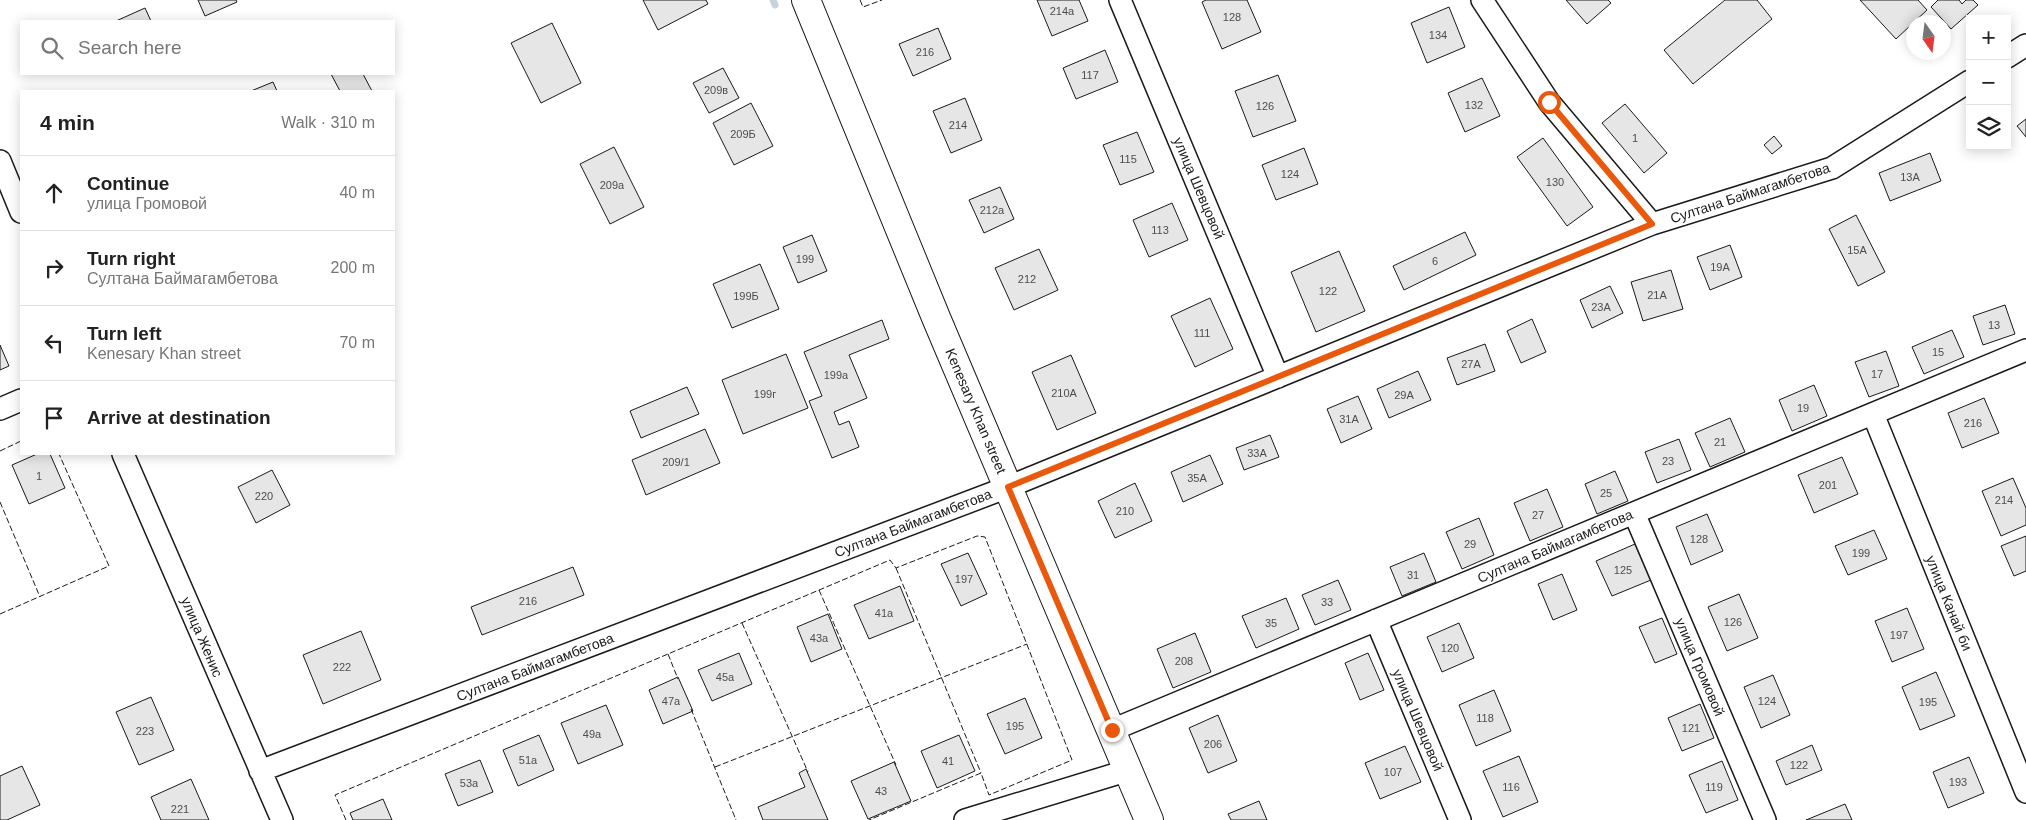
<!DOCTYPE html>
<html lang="en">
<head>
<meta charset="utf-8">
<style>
	:root { --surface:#fff; --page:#f2f2f2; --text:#222; --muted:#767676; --line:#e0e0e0 }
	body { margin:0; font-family:Helvetica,sans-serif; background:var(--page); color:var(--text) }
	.controls { position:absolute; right:15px; top:15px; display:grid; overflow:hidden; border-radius:0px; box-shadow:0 2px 12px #0003 }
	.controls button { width:45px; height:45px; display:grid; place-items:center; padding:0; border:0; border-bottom:1px solid var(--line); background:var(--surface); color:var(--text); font:25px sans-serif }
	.compass { position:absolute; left:1906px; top:15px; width:45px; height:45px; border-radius:50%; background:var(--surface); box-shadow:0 2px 12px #0003; rotate:166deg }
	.stop { position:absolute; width:15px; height:15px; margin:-11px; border:4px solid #ea580c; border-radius:50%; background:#fff }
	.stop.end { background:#ea580c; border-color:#fff; box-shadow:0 1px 5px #0008 }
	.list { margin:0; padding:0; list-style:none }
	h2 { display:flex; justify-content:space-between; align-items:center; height:65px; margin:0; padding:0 20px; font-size:21px }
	h2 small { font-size:16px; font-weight:400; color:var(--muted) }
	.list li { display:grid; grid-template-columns:32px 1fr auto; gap:15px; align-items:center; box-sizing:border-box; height:75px; padding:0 20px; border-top:1px solid var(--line) }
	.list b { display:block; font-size:19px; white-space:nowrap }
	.list p { margin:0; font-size:16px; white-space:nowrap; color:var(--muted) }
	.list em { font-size:16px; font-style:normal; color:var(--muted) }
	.icon { flex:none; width:28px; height:28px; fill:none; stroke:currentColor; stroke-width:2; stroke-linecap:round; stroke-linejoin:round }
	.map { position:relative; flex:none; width:2026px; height:820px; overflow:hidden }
	.search { position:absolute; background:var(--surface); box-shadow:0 2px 12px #0003; left:20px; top:20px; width:375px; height:55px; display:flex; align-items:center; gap:12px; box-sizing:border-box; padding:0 18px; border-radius:0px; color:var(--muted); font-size:19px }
	.panel { position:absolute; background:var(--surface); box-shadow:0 2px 12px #0003; left:20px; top:90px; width:375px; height:365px; border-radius:0px }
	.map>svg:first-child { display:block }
</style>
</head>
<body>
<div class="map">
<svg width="2026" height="820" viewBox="0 0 2026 820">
	<rect width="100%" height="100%" fill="#fff"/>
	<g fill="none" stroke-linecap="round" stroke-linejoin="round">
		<path stroke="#c6d2dc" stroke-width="7" d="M773,0L775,5"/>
	</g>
	<path fill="#e6e6e6" stroke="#1a1a1a" d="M198,0H236L237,2L205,16Z
		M643,0H706L708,4L658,30Z
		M1037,0H1079L1088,21L1052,36Z
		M1206,0H1247L1261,32L1222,49L1202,2Z
		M1566,0H1608L1611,3L1587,24Z
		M1725,0H1757L1772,19L1693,84L1664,50Z
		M1860,0H1918L1927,10L1896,39Z
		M1938,0H1959L1962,4L1966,0H1973L1978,5L1951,29L1931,7Z
		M1449,7L1465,47L1427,63L1411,23Z
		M145,8L151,21H116Z
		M552,23L581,83L541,103L511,43Z
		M938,28L951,59L913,76L899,44Z
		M1105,50L1118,82L1076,99L1063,68Z
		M723,68L739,98L709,113L693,83Z
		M331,74H363L372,91H340Z
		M1278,75L1296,121L1253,137L1235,91Z
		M1482,78L1500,116L1465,132L1448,93Z
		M273,82L277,91H251Z
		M965,98L982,140L951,153L933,111Z
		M751,103L773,146L734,165L713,123Z
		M1625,104L1667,153L1644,173L1602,123Z
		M2026,119V137L2017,126Z
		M1137,132L1154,172L1120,185L1103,145Z
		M1774,136L1782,146L1772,154L1764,145Z
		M1543,138L1593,207L1567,226L1517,157Z
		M614,147L644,207L610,224L580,164Z
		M1304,148L1318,184L1276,200L1262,165Z
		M1930,153L1941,181L1890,201L1879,173Z
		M1000,187L1014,219L984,233L969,200Z
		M1172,203L1188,240L1149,257L1133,220Z
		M1856,215L1885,272L1858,286L1829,229Z
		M1465,232L1476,255L1404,290L1393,266Z
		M812,235L827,271L798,283L783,247Z
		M1730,245L1742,277L1710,290L1697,257Z
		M1039,249L1058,290L1014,310L995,268Z
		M1339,251L1365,311L1316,332L1291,272Z
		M760,264L779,309L732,328L713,284Z
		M1671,270L1683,309L1643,321L1631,282Z
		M1610,286L1623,313L1592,328L1580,300Z
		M1210,298L1233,349L1195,367L1171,316Z
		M2005,305L2015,334L1983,345L1973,316Z
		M1532,319L1546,352L1521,363L1507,331Z
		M882,320L889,339L849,355L867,398L834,412L839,425L849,421L859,447L832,458L809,401L822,396L804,352Z
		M1952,330L1964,357L1924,374L1912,347Z
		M1485,344L1495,371L1457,385L1447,358Z
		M0,345L9,366L0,370Z
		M1886,351L1899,386L1869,397L1855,362Z
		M786,354L808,408L743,434L722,380Z
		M1071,355L1096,413L1057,430L1032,372Z
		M1418,371L1431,400L1389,418L1377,389Z
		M1814,385L1827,416L1792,431L1779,400Z
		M687,387L699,414L641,438L630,411Z
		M1358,396L1372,429L1341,443L1327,409Z
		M1984,398L1999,433L1962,448L1948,413Z
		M1730,418L1745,452L1710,467L1695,433Z
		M705,429L720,463L646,495L632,460Z
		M1270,435L1279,457L1244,470L1236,448Z
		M1679,439L1691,470L1657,483L1645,452Z
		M37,454H50L65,488L29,504L12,465Z
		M1210,455L1223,484L1183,502L1171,472Z
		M1842,457L1858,494L1814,513L1798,475Z
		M272,470L290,505L256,523L238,487Z
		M1615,471L1628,501L1597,514L1585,484Z
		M2013,478L2026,508V525L2001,536L1982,491Z
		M1135,483L1152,521L1115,538L1098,501Z
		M1547,489L1563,527L1530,541L1514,503Z
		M1707,514L1723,551L1691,565L1676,527Z
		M1479,518L1494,555L1462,569L1446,532Z
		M1874,530L1887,559L1848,575L1835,546Z
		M2026,536V571L2014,576L2001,546Z
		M1635,544L1651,580L1612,596L1596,561Z
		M968,553L987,594L961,606L941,564Z
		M1424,553L1436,582L1402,596L1390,567Z
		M573,567L584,595L482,635L471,607Z
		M1562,574L1577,610L1553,620L1538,584Z
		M1338,580L1351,610L1315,625L1302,595Z
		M900,586L914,621L869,639L854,605Z
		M1739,594L1758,638L1727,651L1708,607Z
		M1286,598L1299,629L1256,648L1242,616Z
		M1907,608L1924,649L1892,662L1875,621Z
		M828,614L842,649L811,662L797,627Z
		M1662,618L1677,654L1655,663L1639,627Z
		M1459,623L1474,658L1442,672L1427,637Z
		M361,631L381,680L323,704L303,655Z
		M1195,633L1211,672L1173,688L1157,649Z
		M739,653L752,684L712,701L698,670Z
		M1368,653L1384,690L1360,700L1345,663Z
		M1936,672L1955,716L1920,730L1902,687Z
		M1773,675L1790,715L1761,728L1744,687Z
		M678,677L693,711L663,724L649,690Z
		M1494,690L1511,731L1476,746L1459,705Z
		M151,697L174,750L139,765L116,712Z
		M1025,698L1042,738L1005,754L987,714Z
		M1700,704L1714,738L1682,751L1668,718Z
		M606,705L623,745L578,764L561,723Z
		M1218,715L1237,761L1208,773L1189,728Z
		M539,735L554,770L518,786L503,750Z
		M959,735L975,771L937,788L921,751Z
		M1812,745L1822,770L1786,785L1776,761Z
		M1405,746L1421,782L1380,799L1365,763Z
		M1519,756L1538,802L1503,817L1483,771Z
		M1969,757L1984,793L1948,808L1933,772Z
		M480,760L493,792L458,806L445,774Z
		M1722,761L1738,800L1706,813L1689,775Z
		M894,762L911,801L868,819L851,781Z
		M22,766L40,805L7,820H0V776Z
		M806,769L828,820H763L758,807L805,787L799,773Z
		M191,779L209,820H161L151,797Z
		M383,799L392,820H353L350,813Z
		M1259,801L1267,820H1231L1228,814Z
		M1845,804L1852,820H1806Z"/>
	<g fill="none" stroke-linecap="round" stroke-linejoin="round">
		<defs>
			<path id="street" d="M1120,0L1278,377
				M1482,0L1549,102L1652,224
				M2007,57L2026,45
				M0,161L21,212
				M0,409L21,400
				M1873,414L2026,792
				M123,454L282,820
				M1634,513L1765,820
				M1376,620L1460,820
				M1112,730L2026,350
				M260,771L1008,487L1652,224L1832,168L1970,81
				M965,820L1129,770"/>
			<path id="secondary" d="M806,0L937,320L1149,820"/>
		</defs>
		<use href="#street" stroke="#1a1a1a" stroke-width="24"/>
		<use href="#secondary" stroke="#1a1a1a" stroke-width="30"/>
		<use href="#street" stroke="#fff" stroke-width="21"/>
		<use href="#secondary" stroke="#fff" stroke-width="28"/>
		<path stroke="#1a1a1a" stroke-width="1" stroke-dasharray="6 2.5" stroke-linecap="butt" d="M860,0L863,7L882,0
			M0,451L21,441
			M0,502L40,597
			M896,568L981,773
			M819,590L896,765
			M0,614L109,566L59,454
			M742,623L808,772
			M668,654L678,679
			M691,709L736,820
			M715,767L1027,644
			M346,820L335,795L890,560L896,568L977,536L985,537L1072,760L989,795L981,773L869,820"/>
	</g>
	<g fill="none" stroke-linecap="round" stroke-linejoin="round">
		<path stroke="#ea580c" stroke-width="6" d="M1112,730L1008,487L1652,224L1549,102"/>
	</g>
	<g text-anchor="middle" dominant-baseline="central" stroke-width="4" stroke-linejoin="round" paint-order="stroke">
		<g font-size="11" fill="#4d4d4d">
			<text x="1062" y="11">214а</text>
			<text x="1232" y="17">128</text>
			<text x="1438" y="35">134</text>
			<text x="925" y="52">216</text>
			<text x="1090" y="75">117</text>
			<text x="716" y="90">209в</text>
			<text x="1474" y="105">132</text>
			<text x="1265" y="106">126</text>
			<text x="958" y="125">214</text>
			<text x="743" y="134">209Б</text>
			<text x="1635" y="138">1</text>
			<text x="1128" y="159">115</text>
			<text x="1290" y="174">124</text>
			<text x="1910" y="177">13А</text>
			<text x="1555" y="182">130</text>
			<text x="612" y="185">209а</text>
			<text x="992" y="210">212а</text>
			<text x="1160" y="230">113</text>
			<text x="1857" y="250">15А</text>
			<text x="805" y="259">199</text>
			<text x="1435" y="261">6</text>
			<text x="1720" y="267">19А</text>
			<text x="1027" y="279">212</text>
			<text x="1328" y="291">122</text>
			<text x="1657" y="295">21А</text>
			<text x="746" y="296">199Б</text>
			<text x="1601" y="307">23А</text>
			<text x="1994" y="325">13</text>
			<text x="1202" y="333">111</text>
			<text x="1938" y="352">15</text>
			<text x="1471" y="364">27А</text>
			<text x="1877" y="374">17</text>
			<text x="836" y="375">199а</text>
			<text x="1064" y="393">210А</text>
			<text x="765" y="394">199г</text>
			<text x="1404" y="395">29А</text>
			<text x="1803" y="408">19</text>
			<text x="1349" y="419">31А</text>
			<text x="1973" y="423">216</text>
			<text x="1720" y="442">21</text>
			<text x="1257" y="453">33А</text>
			<text x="1668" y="461">23</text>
			<text x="676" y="462">209/1</text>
			<text x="39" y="476">1</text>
			<text x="1197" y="478">35А</text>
			<text x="1828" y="485">201</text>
			<text x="1606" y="493">25</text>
			<text x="264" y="496">220</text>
			<text x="2004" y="500">214</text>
			<text x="1125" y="511">210</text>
			<text x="1538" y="515">27</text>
			<text x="1699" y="539">128</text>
			<text x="1470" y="544">29</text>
			<text x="1861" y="553">199</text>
			<text x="1623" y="570">125</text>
			<text x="1413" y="575">31</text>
			<text x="964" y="579">197</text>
			<text x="528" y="601">216</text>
			<text x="1327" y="602">33</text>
			<text x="884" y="613">41а</text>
			<text x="1733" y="622">126</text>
			<text x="1271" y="623">35</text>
			<text x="1899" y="635">197</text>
			<text x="819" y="638">43а</text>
			<text x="1450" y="648">120</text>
			<text x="1184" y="661">208</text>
			<text x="342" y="667">222</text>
			<text x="725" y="677">45а</text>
			<text x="671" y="701">47а</text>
			<text x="1767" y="701">124</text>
			<text x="1928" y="702">195</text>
			<text x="1485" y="718">118</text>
			<text x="1015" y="726">195</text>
			<text x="1691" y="728">121</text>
			<text x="145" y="731">223</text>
			<text x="592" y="734">49а</text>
			<text x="1213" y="744">206</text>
			<text x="528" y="760">51а</text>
			<text x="948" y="761">41</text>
			<text x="1799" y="765">122</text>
			<text x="1393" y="772">107</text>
			<text x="1958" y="782">193</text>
			<text x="469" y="783">53а</text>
			<text x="1511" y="787">116</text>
			<text x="1714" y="787">119</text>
			<text x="881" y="791">43</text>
			<text x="180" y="809">221</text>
		</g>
		<g font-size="14" fill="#1a1a1a" stroke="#fff">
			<text transform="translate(1199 188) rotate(67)">улица Шевцовой</text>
			<text transform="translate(1750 193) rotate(-18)">Султана Баймагамбетова</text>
			<text transform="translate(976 411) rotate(67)">Kenesary Khan street</text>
			<text transform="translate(913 523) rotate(-21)">Султана Баймагамбетова</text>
			<text transform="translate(1555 546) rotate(-23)">Султана Баймагамбетова</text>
			<text transform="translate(1949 603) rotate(68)">улица Канай би</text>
			<text transform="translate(202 637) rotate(67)">улица Женис</text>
			<text transform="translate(535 667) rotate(-21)">Султана Баймагамбетова</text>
			<text transform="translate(1700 667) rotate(67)">улица Громовой</text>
			<text transform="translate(1418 720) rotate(67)">улица Шевцовой</text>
		</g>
	</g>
</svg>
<div class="controls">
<button>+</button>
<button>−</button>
<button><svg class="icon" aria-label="layers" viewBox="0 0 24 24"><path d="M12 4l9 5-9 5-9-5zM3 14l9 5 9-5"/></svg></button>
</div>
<svg class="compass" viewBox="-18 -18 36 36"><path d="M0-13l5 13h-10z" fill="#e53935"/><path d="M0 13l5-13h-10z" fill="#767676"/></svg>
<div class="stop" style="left:1549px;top:102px"></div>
<div class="stop end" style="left:1112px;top:730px"></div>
<div class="search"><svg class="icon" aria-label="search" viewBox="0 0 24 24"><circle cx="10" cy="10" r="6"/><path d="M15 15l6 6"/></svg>Search here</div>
<section class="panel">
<h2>4 min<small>Walk · 310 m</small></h2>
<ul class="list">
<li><svg class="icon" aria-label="ahead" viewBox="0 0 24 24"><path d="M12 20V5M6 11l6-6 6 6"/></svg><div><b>Continue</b><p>улица Громовой</p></div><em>40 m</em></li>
<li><svg class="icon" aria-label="right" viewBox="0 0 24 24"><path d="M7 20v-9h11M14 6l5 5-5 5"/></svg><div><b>Turn right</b><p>Султана Баймагамбетова</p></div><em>200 m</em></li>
<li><svg class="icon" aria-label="left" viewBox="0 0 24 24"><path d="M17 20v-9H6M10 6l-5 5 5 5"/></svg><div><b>Turn left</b><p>Kenesary Khan street</p></div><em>70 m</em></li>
<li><svg class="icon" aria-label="arrive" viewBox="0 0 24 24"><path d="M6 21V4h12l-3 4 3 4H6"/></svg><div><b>Arrive at destination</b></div></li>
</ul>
</section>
</div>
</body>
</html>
